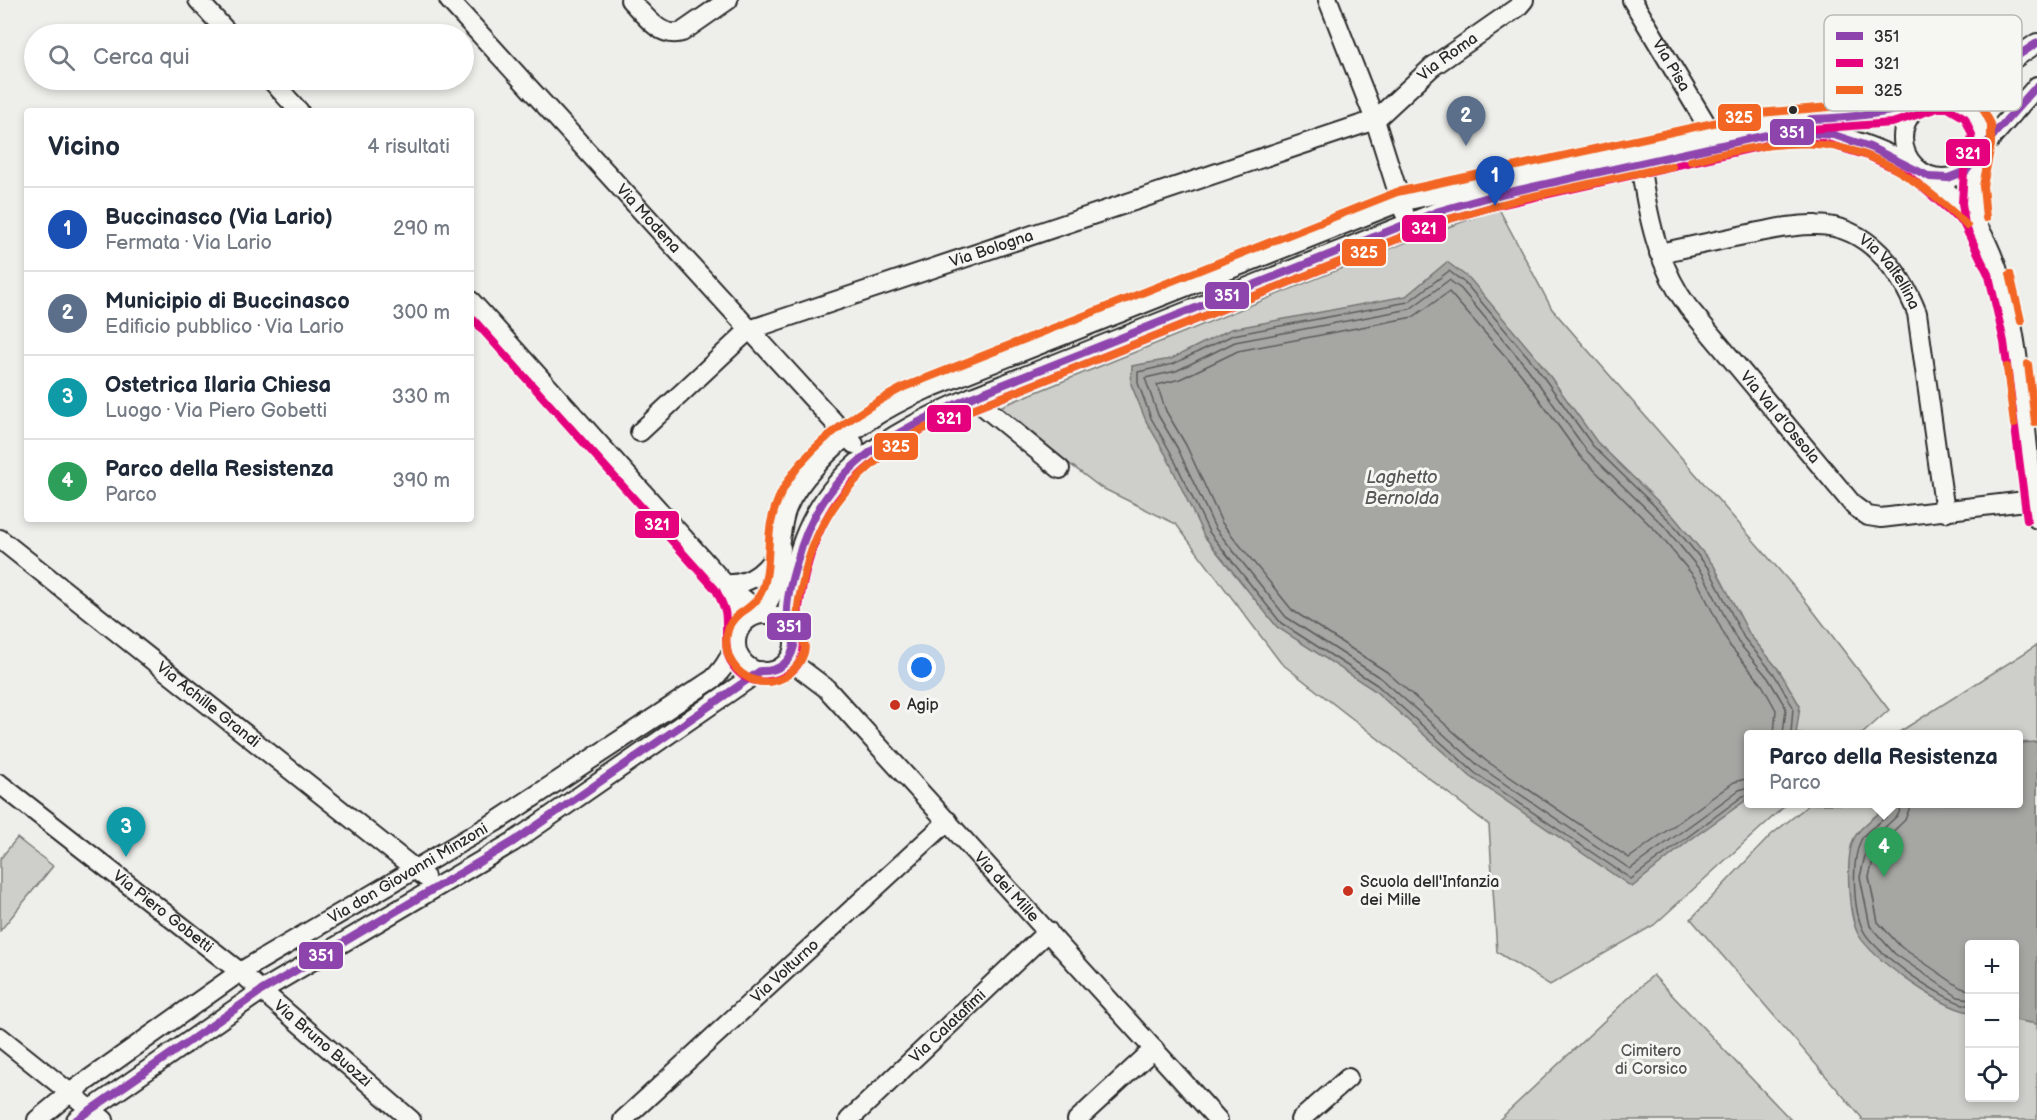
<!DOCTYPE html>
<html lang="it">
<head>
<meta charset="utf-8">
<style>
	:root { --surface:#fff; --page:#f2f2f3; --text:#1f2937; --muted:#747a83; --line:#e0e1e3; --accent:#b45309 }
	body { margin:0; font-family:"Balsamiq Sans",sans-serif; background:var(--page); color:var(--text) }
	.controls { position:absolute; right:18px; bottom:18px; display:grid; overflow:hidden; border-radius:6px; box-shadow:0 3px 9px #0003 }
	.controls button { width:54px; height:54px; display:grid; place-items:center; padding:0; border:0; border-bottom:2px solid var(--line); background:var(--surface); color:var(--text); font:30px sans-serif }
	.you { position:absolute; left:922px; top:668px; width:21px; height:21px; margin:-15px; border:4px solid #fff; border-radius:50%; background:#1a73e8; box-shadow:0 0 0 9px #1a73e833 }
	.badge { display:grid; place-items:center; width:39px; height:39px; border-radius:50%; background:var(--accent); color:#fff; font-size:20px; font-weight:700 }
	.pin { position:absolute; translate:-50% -50px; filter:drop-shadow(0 2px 3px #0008) }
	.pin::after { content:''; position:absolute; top:32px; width:21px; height:18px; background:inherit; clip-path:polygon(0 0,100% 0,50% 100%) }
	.popup { position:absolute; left:1744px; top:730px; width:279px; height:78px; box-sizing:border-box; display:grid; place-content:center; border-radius:6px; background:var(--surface); filter:drop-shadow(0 2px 4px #0005); font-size:20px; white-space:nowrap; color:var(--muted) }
	.popup b { font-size:22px; color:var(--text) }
	.popup::after { content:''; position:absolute; left:50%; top:100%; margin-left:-12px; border:12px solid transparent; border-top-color:var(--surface) }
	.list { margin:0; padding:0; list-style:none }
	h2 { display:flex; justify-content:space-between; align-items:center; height:78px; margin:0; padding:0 24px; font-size:26px }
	h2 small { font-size:20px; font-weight:400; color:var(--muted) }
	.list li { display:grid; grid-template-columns:39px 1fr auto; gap:18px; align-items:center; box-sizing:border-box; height:84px; padding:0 24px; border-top:2px solid var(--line) }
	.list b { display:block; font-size:22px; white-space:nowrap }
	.list p { margin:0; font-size:20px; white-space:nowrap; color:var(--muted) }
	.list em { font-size:20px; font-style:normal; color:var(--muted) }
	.icon { flex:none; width:33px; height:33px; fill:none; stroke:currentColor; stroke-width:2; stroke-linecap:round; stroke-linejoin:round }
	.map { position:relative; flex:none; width:2037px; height:1120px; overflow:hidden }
	.search { position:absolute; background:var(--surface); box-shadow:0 3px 9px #0003; left:24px; top:24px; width:450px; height:66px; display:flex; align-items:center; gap:15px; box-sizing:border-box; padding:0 21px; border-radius:33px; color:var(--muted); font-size:22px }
	.panel { position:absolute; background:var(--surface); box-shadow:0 3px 9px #0003; left:24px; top:108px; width:450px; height:414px; border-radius:6px }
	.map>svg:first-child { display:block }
</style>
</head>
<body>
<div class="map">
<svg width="2037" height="1120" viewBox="0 0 2037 1120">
	<rect width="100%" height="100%" fill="#eeeeea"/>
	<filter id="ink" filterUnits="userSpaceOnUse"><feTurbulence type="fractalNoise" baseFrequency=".0167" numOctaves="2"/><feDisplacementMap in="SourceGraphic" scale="12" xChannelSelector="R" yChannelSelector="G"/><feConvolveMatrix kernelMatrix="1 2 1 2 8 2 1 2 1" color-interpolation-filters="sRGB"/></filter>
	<g filter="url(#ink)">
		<path fill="#cececa" stroke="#7c7c7a" stroke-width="1.5" fill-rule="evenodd" d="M1499,209L1552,309L1801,595L1889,710L1862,734H1749V804H1787L1654,925L1550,985L1497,952L1489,825L1281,663L1176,524L1100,487L997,408L1414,239Z
			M2037,645V1120H1861L1862,1118L1691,919L1771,835L1810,804H2019V734H1896ZM1970,944H2014V1098H1970Z
			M17,838L53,866L0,931V859Z
			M1653,975L1791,1120H1499Z"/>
		<path fill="#a6a6a3" stroke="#757573" stroke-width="1.5" d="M1447,262L1470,279L1539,361L1597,442L1674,517L1714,566L1750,635L1779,670L1800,706L1796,734H1749V798L1690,840L1632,887L1471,777L1374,690L1277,627L1204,536L1166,455L1146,421L1131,384L1132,366L1171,359L1231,329L1406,296Z
			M2037,742V1024L2015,1020L2014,944H1970L1969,1012C1941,1007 1873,960 1858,934C1848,915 1844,852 1856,835C1864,823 1880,813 1891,804H2019V743Z"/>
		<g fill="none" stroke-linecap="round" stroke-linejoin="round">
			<path stroke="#5c5c5b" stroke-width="1.5" d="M1749,778L1734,782L1629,858L1485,760L1387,672L1292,610L1222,523L1186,445L1166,411L1157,385L1180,379L1238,351L1413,317L1449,292L1521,374L1580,456L1657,532L1696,579L1730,646L1761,683L1776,710L1774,734
				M1749,787L1739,790L1630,869L1480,767L1382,679L1286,617L1215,528L1178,449L1158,415L1145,378L1176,371L1235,342L1410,309L1449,280L1461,289L1528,369L1587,451L1664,526L1703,574L1738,642L1768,678L1786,708L1783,734
				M1749,795L1743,796L1631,879L1475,773L1377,685L1281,623L1209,532L1171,453L1151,418L1138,383V372L1173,364L1233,335L1408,302L1449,271L1466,284L1534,364L1593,446L1670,521L1709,569L1744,638L1774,674L1793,707L1791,734
				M1894,804C1892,820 1867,826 1861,840C1851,861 1853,909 1863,930C1874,953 1945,1002 1970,1006
				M1902,804L1898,815L1868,843L1860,877L1870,926L1895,954L1958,997L1970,999
				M1911,804L1905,820L1876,848L1869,877L1878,922L1901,947L1961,988L1970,990"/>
			<defs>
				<g id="minor">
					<path d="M198,0L229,34"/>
					<path id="s1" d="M449,0L854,444"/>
					<path d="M630,0C644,14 660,39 682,32L728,0"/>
					<path d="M1328,0L1375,120L1404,212"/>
					<path id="s2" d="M1632,0L1711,132"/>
					<path d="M271,80L299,111"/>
					<circle cx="1943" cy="138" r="40"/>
					<path d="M1937,98L2002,67L2037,43"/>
					<path d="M1982,149L2037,86"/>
					<path id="s3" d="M1640,162C1647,213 1657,265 1688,307L1854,506L1868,516L1881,518L2034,500"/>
					<path d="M1921,172C1939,186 1963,202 1975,221C2025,301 2021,427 2037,519"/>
					<path d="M1975,221L1973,187L1979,158"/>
					<path id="s4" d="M1659,253C1689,247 1719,240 1749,234C1771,230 1794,224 1817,225C1868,226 1900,270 1917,313L1945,512"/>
					<path d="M471,301L725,584L760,612L766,614"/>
					<path d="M972,397L1060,469"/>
					<path id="s5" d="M640,432L749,330L1375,120L1432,67L1518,7L1524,0"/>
					<path id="s6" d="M0,539L425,877"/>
					<path d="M725,584C750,586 772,569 779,544C782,532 782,520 787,508C793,493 804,479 815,467C846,431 884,408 927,389L1400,202L1727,129C1791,118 1855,120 1918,106"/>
					<circle cx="765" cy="643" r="29"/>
					<path d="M755,615C776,603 780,571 781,548"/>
					<path d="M789,627C784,612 791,592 793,577C812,475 885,435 972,397L1439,211L1492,196L1640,162L1786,132C1834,129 1872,146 1914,166"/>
					<path id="s7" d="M789,660L826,688L1218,1120"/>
					<path id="s8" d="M0,784L240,972L411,1120"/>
					<path d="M0,1037L104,1120"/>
					<path id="s9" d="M37,1120L71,1092L240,972L497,821L713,679C740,653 744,617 725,584"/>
					<path d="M76,1120L261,991L513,842L760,671"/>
					<path id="s10" d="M623,1120L948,821"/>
					<path id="s11" d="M849,1120L1048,931"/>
					<path d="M1077,1120L1154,1049"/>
					<path d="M1300,1120L1348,1078"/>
				</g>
			</defs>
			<use href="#minor" stroke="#2b2b2b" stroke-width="22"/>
			<use href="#minor" stroke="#f6f6f2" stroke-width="18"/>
			<defs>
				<path id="bus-1" d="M1811,119C1911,116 1955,98 2037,43
					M76,1120L261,991L513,842L760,671C778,672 790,663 794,646C794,635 787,626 787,615C786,598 792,578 797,562C820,469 891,433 972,397L1439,211L1492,196L1767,135L1792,132L1834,135L1870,147L1930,177L1948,178L1966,171L1995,133L2037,86"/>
				<path id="bus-2" d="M1811,129L1892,123L1938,108H1948L1965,118L1972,135L1964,171L1962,203L1965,225L1979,255
					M471,317L716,590C719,596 723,604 725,611C728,626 723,646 730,660C742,690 786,687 800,661C810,642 796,626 799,608C812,517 845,475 923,429L1442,221L1495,206L1776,143H1824L1868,156L1908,175L1963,223L1989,276L2004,342L2027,520"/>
				<path id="bus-3" d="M1691,161C1776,140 1843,128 1918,184C1935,197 1953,210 1967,226
					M1672,166L1520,199L1442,221L923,429C862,464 817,510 803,581C801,592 796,606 798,617C800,638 814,646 795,668C767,701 716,671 728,630C732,613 749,612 758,598C772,576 766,548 771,523C783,459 851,415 904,387L1397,192L1759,113L1877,103L1904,99L1940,88L1967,93L1980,103L1991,124V145L1983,186L1986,218
					M2010,274L2021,321
					M2028,364L2035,422
					M2007,367L2014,424"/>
			</defs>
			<use href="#bus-1" stroke="#f6f6f2" stroke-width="12"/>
			<use href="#bus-2" stroke="#f6f6f2" stroke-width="12"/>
			<use href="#bus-3" stroke="#f6f6f2" stroke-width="12"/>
			<use href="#bus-1" stroke="#8e44ad" stroke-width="8"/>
			<use href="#bus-2" stroke="#e5007d" stroke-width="8"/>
			<use href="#bus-3" stroke="#f26522" stroke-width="8"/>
		</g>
	</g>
	<circle fill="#2b2b2b" stroke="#f6f6f2" stroke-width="2" cx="1793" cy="110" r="5"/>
	<g fill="#c8321e" stroke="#f6f6f2" stroke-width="2">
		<circle cx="895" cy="705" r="6"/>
		<circle cx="1348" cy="891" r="6"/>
	</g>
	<g text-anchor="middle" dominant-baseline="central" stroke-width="6" stroke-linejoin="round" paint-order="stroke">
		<g font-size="16" fill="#2b2b2b" stroke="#f6f6f2">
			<text stroke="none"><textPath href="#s5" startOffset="906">Via Roma</textPath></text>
			<text stroke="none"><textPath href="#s2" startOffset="76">Via Pisa</textPath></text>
			<text stroke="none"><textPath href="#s1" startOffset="296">Via Modena</textPath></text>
			<text stroke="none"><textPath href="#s5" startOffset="405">Via Bologna</textPath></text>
			<text stroke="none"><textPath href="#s4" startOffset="252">Via Valtellina</textPath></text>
			<text stroke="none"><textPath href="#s3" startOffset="298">Via Val d'Ossola</textPath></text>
			<text stroke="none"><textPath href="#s6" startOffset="266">Via Achille Grandi</textPath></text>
			<text stroke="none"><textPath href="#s9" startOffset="446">Via don Giovanni Minzoni</textPath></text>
			<text stroke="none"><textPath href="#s7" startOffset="315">Via dei Mille</textPath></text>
			<text stroke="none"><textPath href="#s8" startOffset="207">Via Piero Gobetti</textPath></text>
			<text stroke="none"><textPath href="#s10" startOffset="220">Via Volturno</textPath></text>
			<text stroke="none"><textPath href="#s11" startOffset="136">Via Calatafimi</textPath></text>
			<text stroke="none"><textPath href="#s8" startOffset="414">Via Bruno Buozzi</textPath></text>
		</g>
		<g font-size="16" fill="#2b2b2b" stroke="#f6f6f2" text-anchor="start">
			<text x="907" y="705">Agip</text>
			<text x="1360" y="882">Scuola dell'Infanzia<tspan x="1360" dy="18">dei Mille</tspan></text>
		</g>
		<g font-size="16" fill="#545453" stroke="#f6f6f2">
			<text x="1651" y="1051">Cimitero<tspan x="1651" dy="18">di Corsico</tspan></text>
		</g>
		<g font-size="18" font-style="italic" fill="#565655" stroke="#f6f6f2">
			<text x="1402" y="477">Laghetto<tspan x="1402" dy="21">Bernolda</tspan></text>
		</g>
	</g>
	<rect x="1824" y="15" width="198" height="96" rx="9" fill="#f6f6f2" stroke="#b9b9b6" stroke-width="1.5"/>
	<rect x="1836" y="32" width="27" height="8" fill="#8e44ad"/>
	<rect x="1836" y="59" width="27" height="8" fill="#e5007d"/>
	<rect x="1836" y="86" width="27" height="8" fill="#f26522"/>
	<g font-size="16" fill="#2b2b2b">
		<text x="1874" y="42">351</text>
		<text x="1874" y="69">321</text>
		<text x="1874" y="96">325</text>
	</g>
	<g stroke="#f6f6f2" stroke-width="2">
		<rect x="1717" y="103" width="45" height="29" rx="6" fill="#f26522"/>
		<rect x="1769" y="118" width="46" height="28" rx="6" fill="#8e44ad"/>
		<rect x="1945" y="138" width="46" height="29" rx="6" fill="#e5007d"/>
		<rect x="1401" y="214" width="46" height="29" rx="6" fill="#e5007d"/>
		<rect x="1341" y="238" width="46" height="29" rx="6" fill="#f26522"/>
		<rect x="1204" y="281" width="46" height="29" rx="6" fill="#8e44ad"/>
		<rect x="926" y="404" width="46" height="29" rx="6" fill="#e5007d"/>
		<rect x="873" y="432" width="46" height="29" rx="6" fill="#f26522"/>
		<rect x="634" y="510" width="46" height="29" rx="6" fill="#e5007d"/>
		<rect x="766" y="612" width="46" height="29" rx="6" fill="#8e44ad"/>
		<rect x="298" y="941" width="46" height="29" rx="6" fill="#8e44ad"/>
	</g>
	<g font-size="16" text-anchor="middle" font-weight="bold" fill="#fff">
		<text x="1739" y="123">325</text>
		<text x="1792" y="138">351</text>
		<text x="1968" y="159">321</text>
		<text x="1424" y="234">321</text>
		<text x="1364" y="258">325</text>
		<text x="1227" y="301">351</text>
		<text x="949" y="424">321</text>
		<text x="896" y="452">325</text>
		<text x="657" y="530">321</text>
		<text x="789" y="632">351</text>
		<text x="321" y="961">351</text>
	</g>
</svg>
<div class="controls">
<button>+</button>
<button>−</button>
<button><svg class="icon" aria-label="locate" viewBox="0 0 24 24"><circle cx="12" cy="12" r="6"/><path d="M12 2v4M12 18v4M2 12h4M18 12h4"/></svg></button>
</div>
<div class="you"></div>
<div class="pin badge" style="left:1495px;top:206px;background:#1a4fb4">1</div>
<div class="pin badge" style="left:1466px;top:146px;background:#5c6f8a">2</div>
<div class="pin badge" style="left:126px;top:857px;background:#0f9aa8">3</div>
<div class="pin badge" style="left:1884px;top:877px;background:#2e9e5b">4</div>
<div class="popup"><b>Parco della Resistenza</b>Parco</div>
<div class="search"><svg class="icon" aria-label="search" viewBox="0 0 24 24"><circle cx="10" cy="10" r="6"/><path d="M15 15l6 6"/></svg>Cerca qui</div>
<section class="panel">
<h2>Vicino<small>4 risultati</small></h2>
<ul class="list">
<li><span class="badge" style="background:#1a4fb4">1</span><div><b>Buccinasco (Via Lario)</b><p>Fermata · Via Lario</p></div><em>290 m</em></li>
<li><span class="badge" style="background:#5c6f8a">2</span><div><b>Municipio di Buccinasco</b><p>Edificio pubblico · Via Lario</p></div><em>300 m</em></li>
<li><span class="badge" style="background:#0f9aa8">3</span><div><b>Ostetrica Ilaria Chiesa</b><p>Luogo · Via Piero Gobetti</p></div><em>330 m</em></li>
<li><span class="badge" style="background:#2e9e5b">4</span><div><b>Parco della Resistenza</b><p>Parco</p></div><em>390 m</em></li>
</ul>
</section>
</div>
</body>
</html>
